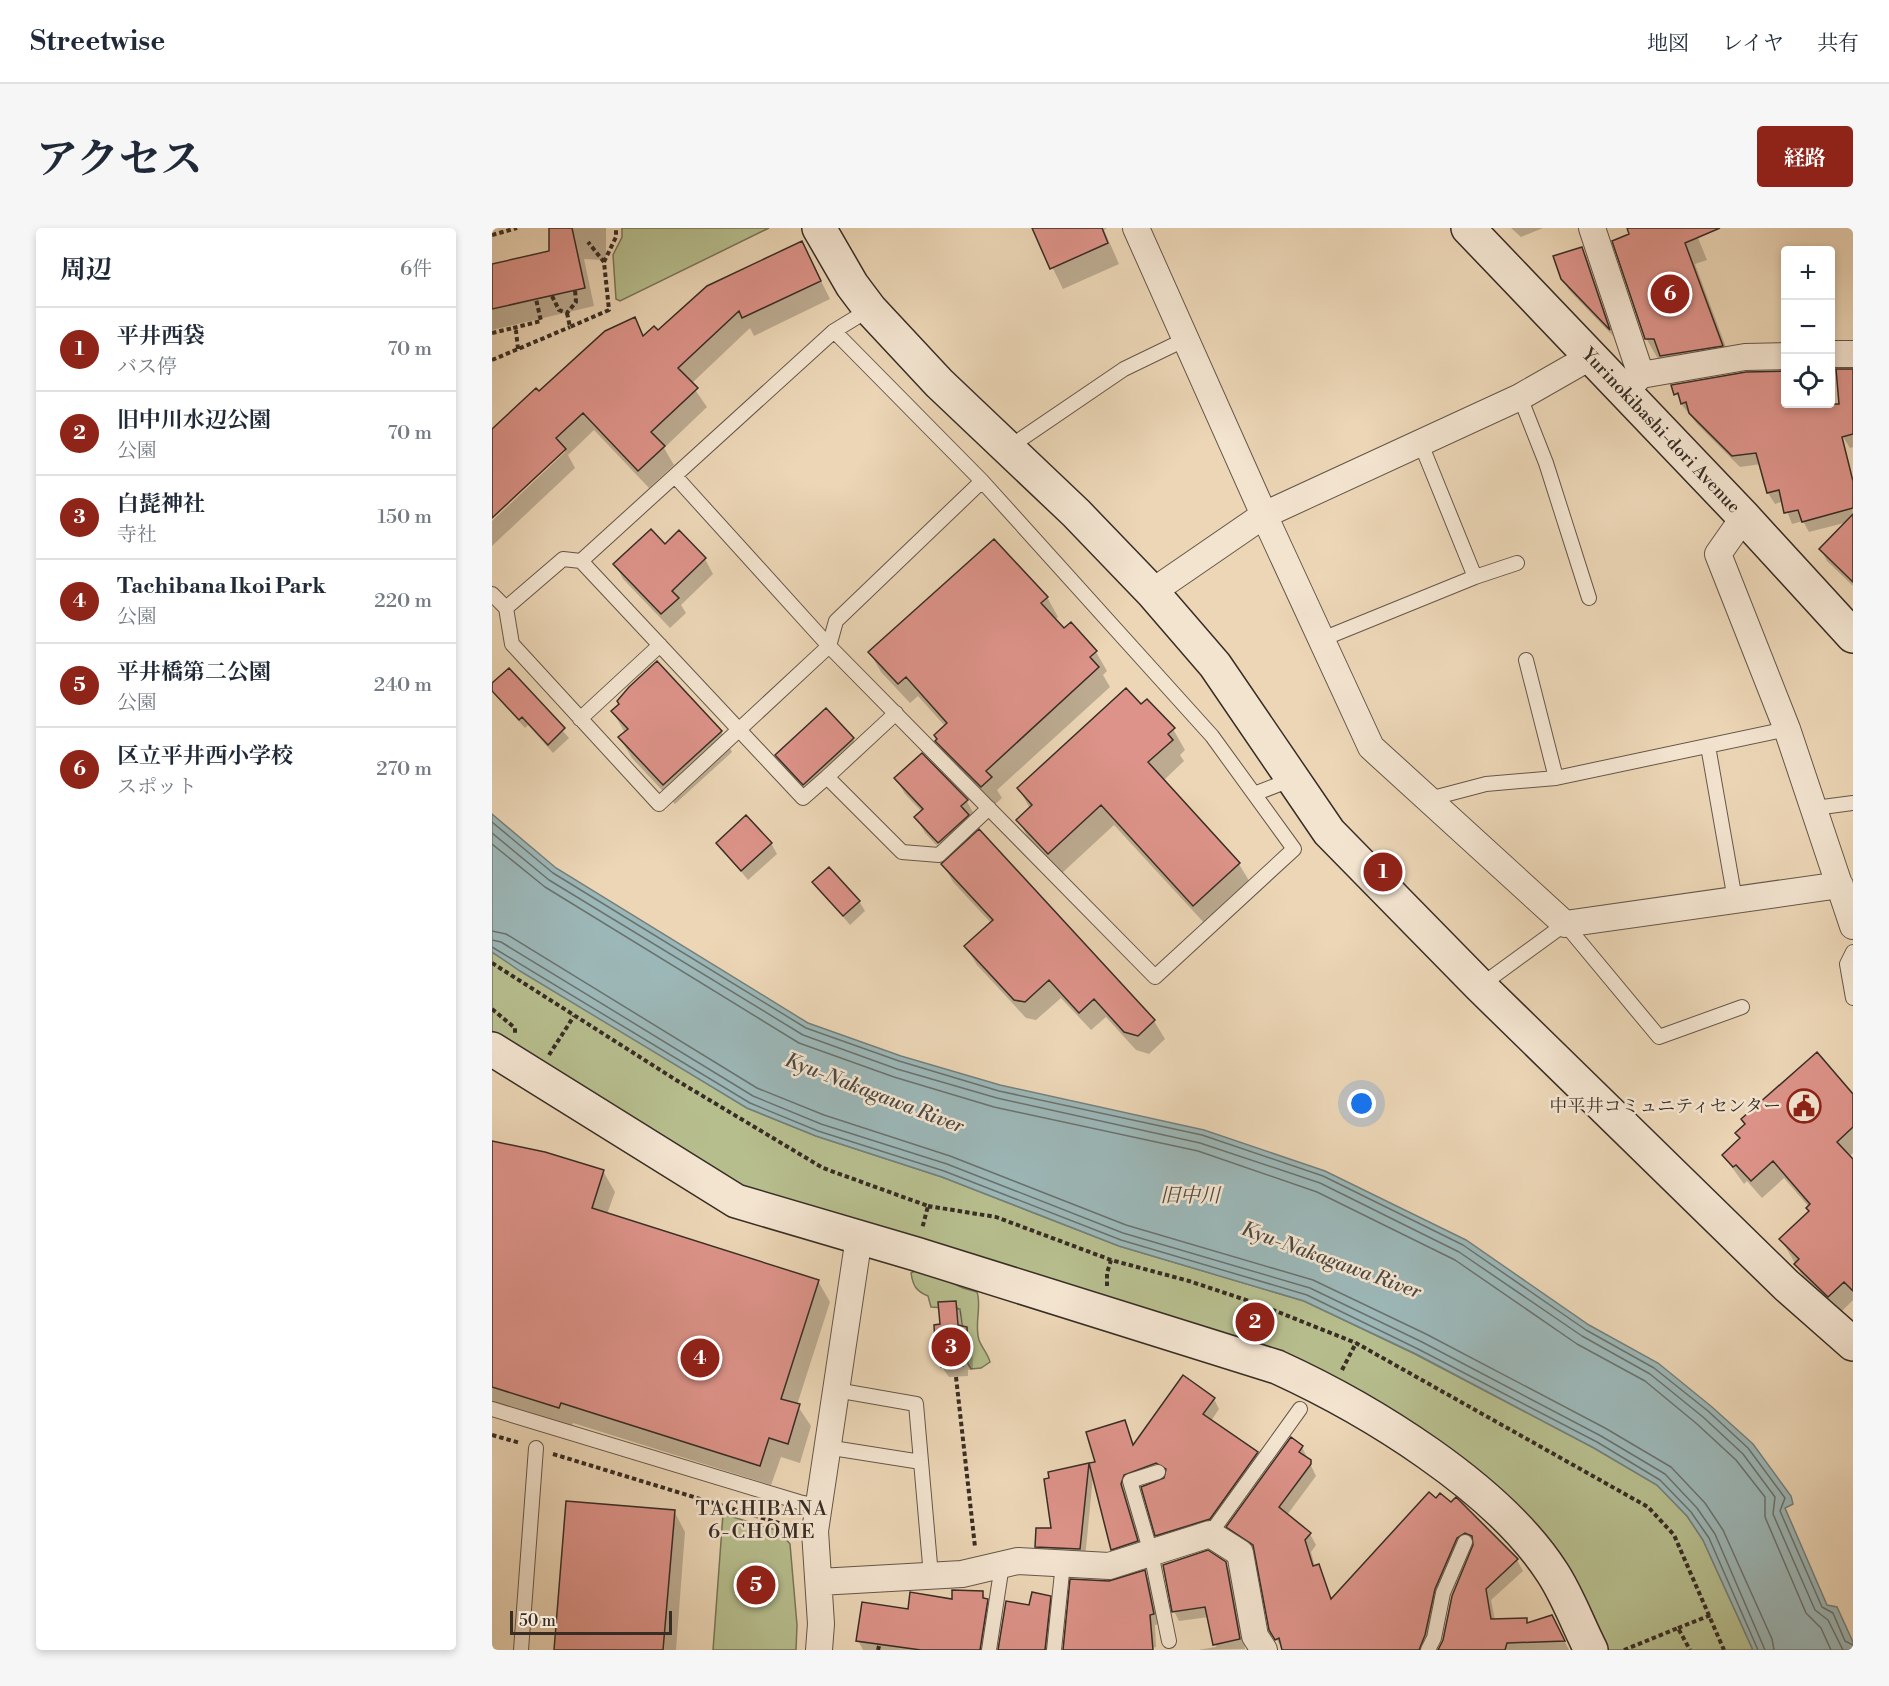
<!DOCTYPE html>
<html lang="ja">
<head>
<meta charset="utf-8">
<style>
	:root { --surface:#fff; --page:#f6f6f7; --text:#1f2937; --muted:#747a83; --line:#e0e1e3; --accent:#8f2418 }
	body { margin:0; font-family:"Libre Bodoni","Noto Serif JP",serif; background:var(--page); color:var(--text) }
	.controls { position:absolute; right:18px; top:18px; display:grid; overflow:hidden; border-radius:6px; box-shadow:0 3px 9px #0003 }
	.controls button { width:54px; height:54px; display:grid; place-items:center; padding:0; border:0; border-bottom:2px solid var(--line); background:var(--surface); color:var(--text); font:30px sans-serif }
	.scale { position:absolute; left:18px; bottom:15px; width:162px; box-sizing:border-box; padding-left:6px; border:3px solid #382d25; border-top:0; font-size:16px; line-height:21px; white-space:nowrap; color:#382d25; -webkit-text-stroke:4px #f3e4d0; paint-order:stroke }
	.you { position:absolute; left:870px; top:876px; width:21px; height:21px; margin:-15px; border:4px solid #fff; border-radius:50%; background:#1a73e8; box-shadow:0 0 0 9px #1a73e833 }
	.badge { display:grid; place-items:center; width:39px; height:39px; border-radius:50%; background:var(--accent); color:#fff; font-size:20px; font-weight:700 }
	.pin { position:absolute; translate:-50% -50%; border:3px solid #fff; box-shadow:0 2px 6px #0006 }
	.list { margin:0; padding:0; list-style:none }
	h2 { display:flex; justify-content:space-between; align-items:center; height:78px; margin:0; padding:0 24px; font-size:26px }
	h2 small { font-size:20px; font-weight:400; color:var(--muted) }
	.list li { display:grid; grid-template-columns:39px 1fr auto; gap:18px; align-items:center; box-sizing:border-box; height:84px; padding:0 24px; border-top:2px solid var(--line) }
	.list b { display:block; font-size:22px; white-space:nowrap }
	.list p { margin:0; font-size:20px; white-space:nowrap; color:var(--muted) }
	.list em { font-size:20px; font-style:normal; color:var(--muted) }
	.icon { flex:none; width:33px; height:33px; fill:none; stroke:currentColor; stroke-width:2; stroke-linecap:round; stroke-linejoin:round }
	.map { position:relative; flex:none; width:1361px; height:1422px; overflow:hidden; border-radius:6px }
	header { display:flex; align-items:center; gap:36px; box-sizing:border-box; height:84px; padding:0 30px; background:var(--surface); border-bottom:2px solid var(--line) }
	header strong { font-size:28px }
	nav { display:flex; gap:33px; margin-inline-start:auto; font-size:21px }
	.intro { display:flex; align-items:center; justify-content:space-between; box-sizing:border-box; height:144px; padding:0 36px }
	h1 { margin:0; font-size:42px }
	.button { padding:15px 27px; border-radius:6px; background:var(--accent); color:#fff; font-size:21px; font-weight:700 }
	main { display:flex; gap:36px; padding:0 36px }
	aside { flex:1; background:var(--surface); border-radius:6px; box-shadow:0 3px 9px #0003 }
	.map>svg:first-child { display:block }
</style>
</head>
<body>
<header>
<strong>Streetwise</strong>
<nav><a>地図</a><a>レイヤ</a><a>共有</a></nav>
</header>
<div class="intro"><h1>アクセス</h1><a class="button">経路</a></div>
<main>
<aside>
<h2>周辺<small>6件</small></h2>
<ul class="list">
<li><span class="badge">1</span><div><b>平井西袋</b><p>バス停</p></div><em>70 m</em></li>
<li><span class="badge">2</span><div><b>旧中川水辺公園</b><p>公園</p></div><em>70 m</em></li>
<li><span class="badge">3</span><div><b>白髭神社</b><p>寺社</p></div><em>150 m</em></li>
<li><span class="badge">4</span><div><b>Tachibana Ikoi Park</b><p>公園</p></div><em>220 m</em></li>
<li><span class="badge">5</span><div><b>平井橋第二公園</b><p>公園</p></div><em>240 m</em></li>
<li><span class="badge">6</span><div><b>区立平井西小学校</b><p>スポット</p></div><em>270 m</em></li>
</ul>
</aside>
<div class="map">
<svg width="1361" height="1422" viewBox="0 0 1361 1422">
	<rect width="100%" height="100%" fill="#ecd6b6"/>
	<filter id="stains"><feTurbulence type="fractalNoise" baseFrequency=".00333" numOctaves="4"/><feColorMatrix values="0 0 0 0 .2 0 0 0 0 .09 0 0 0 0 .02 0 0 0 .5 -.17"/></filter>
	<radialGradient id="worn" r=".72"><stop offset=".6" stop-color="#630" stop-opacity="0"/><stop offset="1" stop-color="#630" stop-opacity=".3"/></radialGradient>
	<path fill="#b7be8e" stroke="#78765a" stroke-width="1.5" d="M130,0H277L128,73L124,71L121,27L130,9Z
		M0,724L255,880L324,908L450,949L627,1018L812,1073L923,1126L1102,1220L1165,1257L1195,1288L1211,1312L1261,1422H1112L915,1200L247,958L0,803Z
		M428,1040L471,1060L485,1064C490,1078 482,1096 487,1112C490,1120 496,1126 498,1134L489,1140L479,1141L476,1136L468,1081L439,1079L436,1068C424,1063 421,1058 419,1045Z
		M231,1286L287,1303L298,1316L305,1397L304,1422H221Z"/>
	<path fill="#9cb7b7" stroke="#74807d" stroke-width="1.5" d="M0,586L64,640L316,795L409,828L508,857L712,902L833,943L974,1012L1097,1097L1166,1135L1220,1179L1261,1216L1299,1268L1301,1276L1293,1280L1335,1377L1345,1379L1361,1414V1422H1261L1211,1312L1195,1288L1165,1257L1102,1220L924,1126L812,1073L627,1018L450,949L324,908L255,880L28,743L0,724Z"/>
	<path fill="#0003" d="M59,0H114V32L92,31L102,78L0,102V38L58,25Z
		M541,0H615L612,2L627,36L571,61Z
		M1019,0H1051L1029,9Z
		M1136,0H1202L1215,32L1203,36L1241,138L1166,131L1154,110Z
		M310,15L338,71L262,108L258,100L199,156L215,179L172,220L182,237L157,260L102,202L76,227L83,240L0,318V293L73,224V220L0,288V202L142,91L152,108L166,105Z
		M1090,20L1095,30L1121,108L1077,62L1070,51Z
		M1361,141V219L1358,220L1351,209L1346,142Z
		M1294,144V176H1319L1326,249L1358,246L1361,252V358L1335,333L1329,322L1356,294L1317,304L1311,293L1300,296L1291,273L1283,276L1276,265L1269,236L1248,239L1205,196L1190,177L1181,158L1255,145Z
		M173,318L213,331L221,346L189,377L194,385L178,400L131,351L123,336Z
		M555,369L566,389L563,392L572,402L604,424L615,443L611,447L618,459L505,562L510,570L501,578L456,533L445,513L453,498L426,468L418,475L389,444L378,425Z
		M17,442L77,510L61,525L36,497L33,500L0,463V457Z
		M121,484L229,503L240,524L183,576L140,530L128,510L133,505Z
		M681,501L693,522L688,527L692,533L671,553L747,636L759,656L714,697L622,597L569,646L538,613L526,592L538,581L527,560Z
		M361,511L370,527L321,571L294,543L285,527Z
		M404,551L474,572L483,588L478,592L486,605L487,603L662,793L673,811L657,826L644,822L614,789L599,802L569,770L544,792L534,790L485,737L474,719L499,695L461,654L451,636L457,631L444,608L441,610L448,621L433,605L424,589L430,584L413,566Z
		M279,615L285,626L256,652L226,616Z
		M322,654L367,673L373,683L358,697Z
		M1361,868V925L1357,929L1361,934V1072L1347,1086L1314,1054L1289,1011L1318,984L1317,979L1292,950L1270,970L1255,953L1252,956L1231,927Z
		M0,914L111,943L123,964L115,986L326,1053L338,1074L305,1177L319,1198L308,1235L289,1229L279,1257L81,1195L79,1200L0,1175Z
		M463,1074L469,1084L470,1099L474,1100L480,1111L481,1141L476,1142V1148L457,1149L446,1134L450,1097Z
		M722,1171L727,1181L719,1193L765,1225L771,1235L723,1301L670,1317L665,1307L675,1247L670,1245L637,1256L634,1267L651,1323L626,1331L620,1321L601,1248L593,1331L550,1329L545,1319L561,1302L596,1237L600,1244L632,1194L643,1218Z
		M810,1219L824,1248L795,1287L818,1306L824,1317L819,1324L823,1339L826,1338L832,1349L840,1372L937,1266L1025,1332L1031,1343L999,1372L1003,1392L1034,1391L1036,1396H1064L1077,1422H947L983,1317L979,1315L971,1322L938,1422H791L779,1402L764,1324L743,1310L736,1299Z
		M182,1283L193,1304L184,1422H63Z
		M733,1335L740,1346L753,1421L706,1422L724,1419L717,1389L687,1393L682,1383Z
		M653,1344L658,1354L667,1396L663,1397L664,1419L647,1422H573L617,1354Z
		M490,1364L500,1382L494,1422H371L366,1412L417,1382Z
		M558,1370L563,1380L559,1422H508L538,1378Z"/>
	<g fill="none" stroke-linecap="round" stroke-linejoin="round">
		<path stroke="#6a726e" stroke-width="1.5" d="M0,594L61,645L314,800L407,833L507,863L710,907L831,948L971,1017L1094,1102L1162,1140L1216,1183L1256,1220L1293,1270L1288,1283L1330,1379L1341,1385L1353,1413L1361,1417
			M0,605L57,652L311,807L405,841L505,870L708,915L828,955L967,1024L1090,1108L1158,1146L1211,1189L1251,1226L1283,1269L1281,1286L1323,1382L1336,1392L1351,1422
			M0,616L53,659L307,815L402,849L502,879L706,923L825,964L963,1032L1085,1116L1153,1153L1205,1196L1244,1232L1273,1269V1289L1314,1385L1329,1400L1339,1422
			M0,703L14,706L265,860L332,887L458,928L634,997L821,1052L934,1106L1113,1200L1179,1239L1213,1275L1231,1302L1280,1411L1282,1422
			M0,712L9,714L261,868L329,896L455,936L631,1005L818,1060L930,1114L1109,1208L1173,1246L1205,1280L1223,1306L1273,1422
			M0,719L258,875L326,903L452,943L629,1012L815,1067L926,1121L1105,1214L1168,1252L1199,1284L1217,1310L1266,1422"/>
	</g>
	<path fill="#dd9389" stroke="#382d25" stroke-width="1.5" d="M57,0H80L93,60L0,81V36L57,23Z
		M540,0H610L616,15L558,41Z
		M1135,0H1228L1193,15L1231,118L1168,128L1162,111H1153L1120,13L1137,6Z
		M310,13L329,53L250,90L247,83L186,140L206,160L159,204L173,218L146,243L91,185L64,210L74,221L0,290V201L44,160L47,163L113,103L143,89L151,108L162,98L166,102L215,58Z
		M1090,19L1118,102L1069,51L1061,28Z
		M1344,141H1361V206L1350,209L1361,253V280L1310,294L1306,282L1292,285L1287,262L1275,265L1264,225L1240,228L1197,185L1194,174L1189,176L1186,165L1182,167L1179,157L1254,144L1293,143V176H1347Z
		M1361,286V354L1327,321Z
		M159,301L173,316L187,302L214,330L180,363L187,370L169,386L121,336Z
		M502,311L556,369L549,375L572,400L579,394L605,423L598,429L607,439L494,543L500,549L489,559L443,513L445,511L442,507L455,495L414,449L406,456L376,424Z
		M165,433L230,503L171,557L126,509L136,501L119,483L127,476L125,473L137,459Z
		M17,440L73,500L56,517L30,489L27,492L0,463V455Z
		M634,460L649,476L655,471L683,500L676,506L681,512L656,534L748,635L701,678L609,577L556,626L524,592L540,577L525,560Z
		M334,480L362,510L311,557L283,527Z
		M430,525L476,572L469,578L477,587L446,615L422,589L431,581L402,550Z
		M254,587L280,615L249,643L224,615Z
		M487,601L663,792L646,808L632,804L602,771L587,785L557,752L533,774L522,772L472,718L501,692L449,636Z
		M337,639L368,673L351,688L320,654Z
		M1325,824L1361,866V899L1345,914L1361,931V1063L1352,1054L1336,1069L1302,1036L1307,1031L1287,1011L1317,983L1314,980L1318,976L1281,933L1259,953L1244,937L1241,939L1230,927L1248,910L1243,905L1253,896L1249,891Z
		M0,913L53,924L112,942L100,980L327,1052L289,1171L308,1176L296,1216L277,1210L268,1238L69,1175L67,1180L0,1159Z
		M464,1073L466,1097L475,1099L476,1131L471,1132V1138L449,1139V1134H444L442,1097L448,1096L446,1074Z
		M691,1147L723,1170L711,1186L766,1224L718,1291L663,1308L649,1259L672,1250L674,1241L664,1235L632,1247L629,1256L646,1313L619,1322L597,1235L603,1234L594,1204L633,1192L641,1217Z
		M799,1209L811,1218L807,1224L819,1232V1236L787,1279L819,1305L813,1312L821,1338L827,1336L839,1371L937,1264L944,1270L948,1265L959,1274L964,1269L1026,1331L994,1361L999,1391L1035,1390V1395L1060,1387L1073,1413L1015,1415L1013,1422H946L951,1412L960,1368L981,1317L980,1308L973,1305L965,1310L943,1361L933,1407L927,1422H790L787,1410L783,1412L777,1402L761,1317L734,1299Z
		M597,1235L588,1321L543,1319L544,1300H559L552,1251L557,1250L556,1244Z
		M74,1273L183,1282L171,1422H62Z
		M716,1322L734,1334L748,1411L721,1417L713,1379L680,1384L671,1337Z
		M653,1342L662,1386L658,1387L661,1422H571L578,1351L617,1353Z
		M460,1362L491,1363V1370L496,1371L488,1422H429L364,1413L370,1374L416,1381L418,1364L460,1371Z
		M540,1364L559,1368L553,1422H506L514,1373L537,1377Z"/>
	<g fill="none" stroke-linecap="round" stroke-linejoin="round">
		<defs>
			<path id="lane" d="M378,81L342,103L89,333L71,331L14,380L20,416L167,576L337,418L344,393L490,253
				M1028,169L1054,235L1097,370
				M516,220L632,141L694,111
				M183,248L337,418L663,749L802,621L720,508L490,253L342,103
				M89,333L311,570L335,549L410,624L447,627L497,580
				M983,349L1025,335
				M0,366L14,380
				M828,412L983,349L929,216
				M1034,432L1064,550
				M88,491L168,417
				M1216,518L1243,672
				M335,549L404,485
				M762,566L801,551
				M937,571L994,556L1064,550L1295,501
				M1323,580L1361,575
				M1361,724L1355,736L1361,770
				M988,758L1073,696L1167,809L1250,779
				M344,1162L424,1176L439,1348
				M0,1181L307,1274L326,1278
				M334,1219L429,1234
				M666,1244L638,1253L659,1325L677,1413
				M718,1306L808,1181
				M29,1422L44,1220
				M497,1422L510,1337
				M562,1422L571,1335
				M936,1422L942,1410L951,1365L973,1314"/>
			<path id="street" d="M644,0L772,287L1028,169L1098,129
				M1100,0L1149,147L1132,164
				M1338,126H1361
				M1149,147L1253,129L1294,128
				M1252,289L1226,326L1295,501L1361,698
				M660,364L772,287L879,519L1073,696L1348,657
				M327,1354L470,1346L526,1333L617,1338L718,1306L748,1325L763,1408L772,1422
				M327,1422L329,1396L323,1303L367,1009"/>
			<g id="secondary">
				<path d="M327,0L360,57L378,81L447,155L584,285L660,364L723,437L837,604L988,758L1294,1057L1361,1116"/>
				<path id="s1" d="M976,0L1252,289L1361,408"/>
				<path d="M0,821L244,973L424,1026L785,1139C877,1181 1005,1259 1060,1344C1076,1368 1086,1397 1099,1422"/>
			</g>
		</defs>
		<use href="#lane" stroke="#655749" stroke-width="16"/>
		<use href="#street" stroke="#655749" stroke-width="28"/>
		<use href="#secondary" stroke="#382d25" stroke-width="36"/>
		<path stroke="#382d25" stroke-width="4" stroke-dasharray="4.5 3" stroke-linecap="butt" d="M0,7L25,0
			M112,34L124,9V0
			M60,68L67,82L75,85L84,74L83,62
			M75,85L78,99L117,82L112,34L96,14
			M0,105L21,100
			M26,121L24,103L21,100L49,93L44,71
			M0,132L78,99
			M0,735L184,852L331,940L436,978L430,1001
			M0,781L23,800V805
			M57,827L82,788
			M436,978L504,989L619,1032L697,1053L766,1076L864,1115L1156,1279L1182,1307L1232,1422
			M615,1058V1045L619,1032
			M850,1142L864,1115
			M464,1149L483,1319
			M0,1207L28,1215
			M61,1226L300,1299
			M1186,1400L1219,1387
			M386,1422L387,1418
			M1132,1422L1186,1400L1198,1422"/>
		<use href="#lane" stroke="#f3e4d0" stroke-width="14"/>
		<use href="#street" stroke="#f3e4d0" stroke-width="26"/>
		<use href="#secondary" stroke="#f3e4d0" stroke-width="33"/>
	</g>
	<defs>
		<symbol id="civic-ring" viewBox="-11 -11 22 22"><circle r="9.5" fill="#f3e4d0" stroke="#8f2418" stroke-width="1.5"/><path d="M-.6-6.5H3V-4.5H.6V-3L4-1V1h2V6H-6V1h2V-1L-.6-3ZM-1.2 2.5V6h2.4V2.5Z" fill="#8f2418"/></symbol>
	</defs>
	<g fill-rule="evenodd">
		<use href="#civic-ring" x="1293" y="859" width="38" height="38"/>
	</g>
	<g text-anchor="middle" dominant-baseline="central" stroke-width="5" stroke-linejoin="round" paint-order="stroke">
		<g font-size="18" fill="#382d25" stroke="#f3e4d0">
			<text stroke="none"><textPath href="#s1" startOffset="280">Yurinokibashi-dori Avenue</textPath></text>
		</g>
		<g font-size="18" fill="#382d25" stroke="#f3e4d0" text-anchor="end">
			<text x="1289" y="878">中平井コミュニティセンター</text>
		</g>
		<g font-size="20" font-style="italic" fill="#4c4942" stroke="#f3e4d0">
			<text transform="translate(382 866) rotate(21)">Kyu-Nakagawa River</text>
			<text x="698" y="968">旧中川</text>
			<text transform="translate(839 1033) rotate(20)">Kyu-Nakagawa River</text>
		</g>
		<g font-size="20" letter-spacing="1.5" fill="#382d25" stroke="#f3e4d0">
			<text x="270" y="1281">TACHIBANA<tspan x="270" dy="23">6-CHOME</tspan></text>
		</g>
	</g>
	<rect width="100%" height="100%" filter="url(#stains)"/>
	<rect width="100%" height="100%" fill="url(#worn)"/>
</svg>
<div class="controls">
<button>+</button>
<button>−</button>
<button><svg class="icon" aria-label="locate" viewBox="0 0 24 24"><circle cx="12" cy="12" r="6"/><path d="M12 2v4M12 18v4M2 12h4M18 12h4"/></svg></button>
</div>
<div class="scale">50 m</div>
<div class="you"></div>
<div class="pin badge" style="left:891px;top:644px">1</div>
<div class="pin badge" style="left:763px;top:1094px">2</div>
<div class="pin badge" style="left:459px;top:1119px">3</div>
<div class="pin badge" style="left:208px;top:1130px">4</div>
<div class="pin badge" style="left:264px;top:1357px">5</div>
<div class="pin badge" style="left:1178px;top:66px">6</div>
</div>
</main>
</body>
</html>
